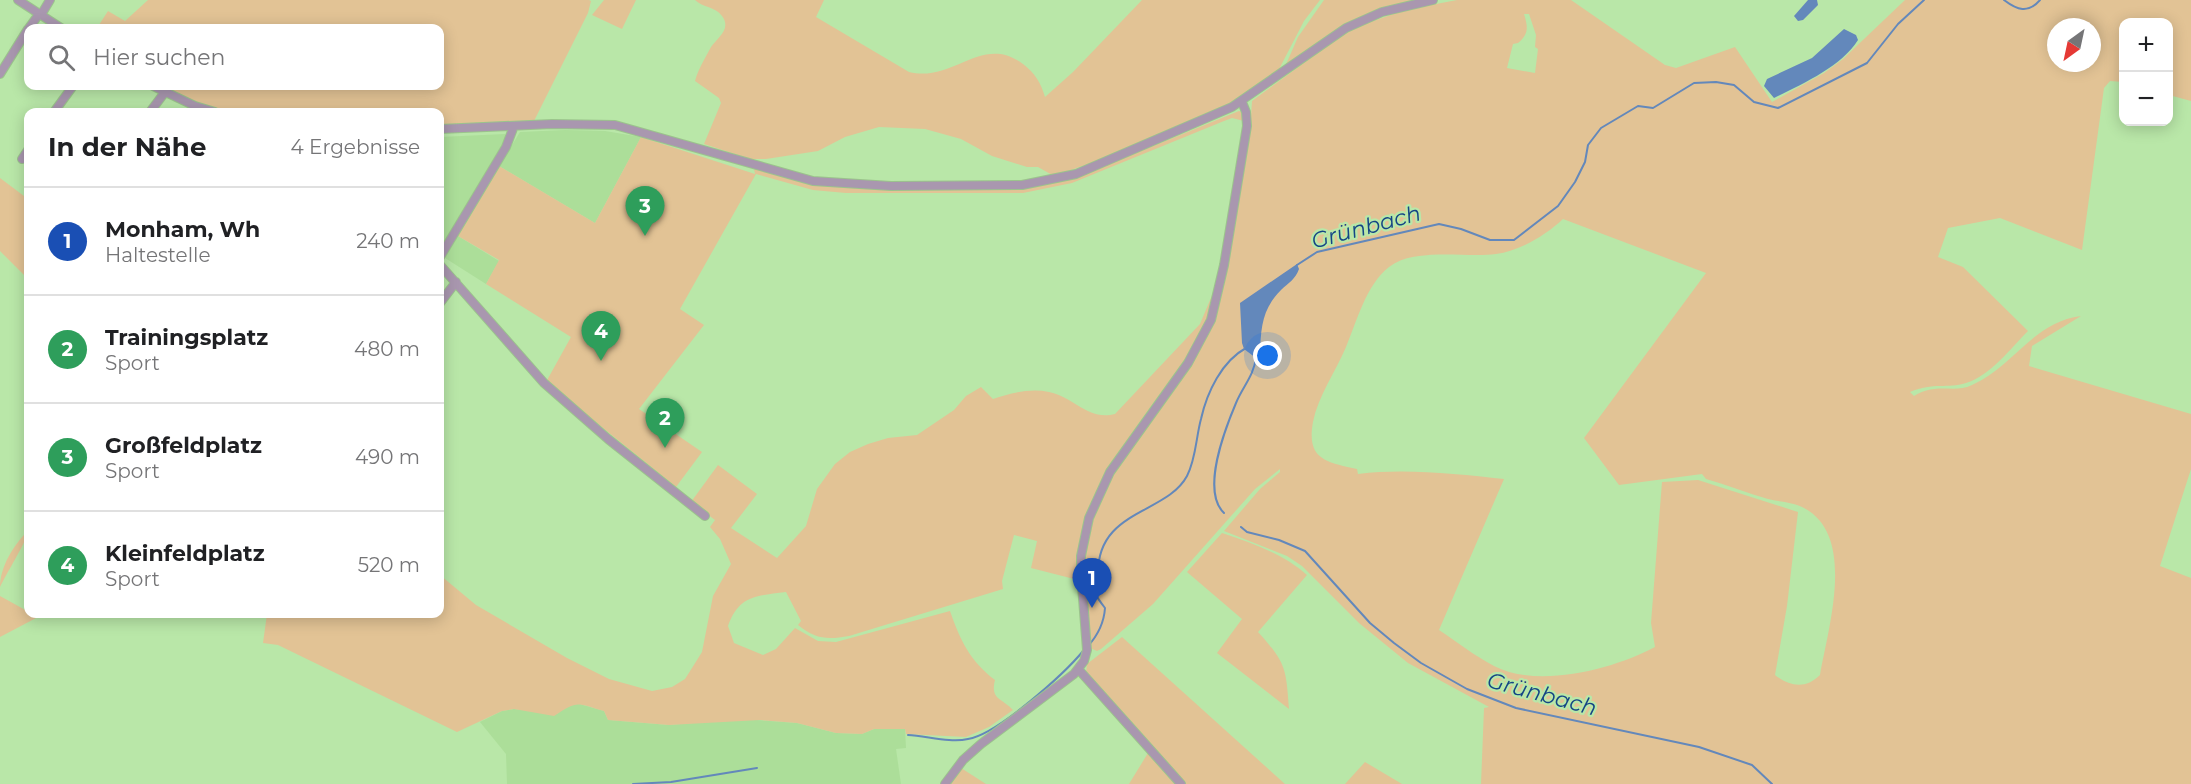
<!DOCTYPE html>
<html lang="de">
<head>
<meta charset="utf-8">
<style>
	:root { --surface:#fff; --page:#f2f2f2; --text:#202124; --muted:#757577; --line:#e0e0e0; --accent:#0f766e }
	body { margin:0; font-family:Montserrat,sans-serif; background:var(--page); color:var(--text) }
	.controls { position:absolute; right:18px; top:18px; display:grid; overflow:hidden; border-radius:12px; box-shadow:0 3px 15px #0003 }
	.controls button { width:54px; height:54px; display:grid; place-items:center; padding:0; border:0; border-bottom:2px solid var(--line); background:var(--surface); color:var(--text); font:30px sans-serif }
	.compass { position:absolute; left:2047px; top:18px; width:54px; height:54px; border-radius:50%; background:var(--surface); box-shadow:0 3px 15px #0003; rotate:213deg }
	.you { position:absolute; left:1268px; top:356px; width:21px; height:21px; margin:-15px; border:4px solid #fff; border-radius:50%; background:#1a73e8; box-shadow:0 0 0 9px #1a73e833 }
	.badge { display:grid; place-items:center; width:39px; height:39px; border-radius:50%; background:var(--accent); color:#fff; font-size:20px; font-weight:700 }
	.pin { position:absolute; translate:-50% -50px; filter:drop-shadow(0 2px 3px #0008) }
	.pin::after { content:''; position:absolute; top:32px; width:21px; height:18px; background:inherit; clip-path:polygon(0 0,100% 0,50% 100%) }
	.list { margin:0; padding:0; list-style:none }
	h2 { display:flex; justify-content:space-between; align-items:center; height:78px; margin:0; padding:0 24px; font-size:26px }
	h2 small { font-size:20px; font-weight:400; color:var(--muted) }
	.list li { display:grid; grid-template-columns:39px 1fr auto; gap:18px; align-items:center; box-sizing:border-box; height:108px; padding:0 24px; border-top:2px solid var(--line) }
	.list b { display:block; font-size:22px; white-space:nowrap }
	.list p { margin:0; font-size:20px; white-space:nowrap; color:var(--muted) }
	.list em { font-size:20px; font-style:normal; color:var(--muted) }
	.icon { flex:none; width:33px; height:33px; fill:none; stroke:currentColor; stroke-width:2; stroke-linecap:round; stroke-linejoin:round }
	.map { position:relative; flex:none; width:2191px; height:784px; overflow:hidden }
	.search { position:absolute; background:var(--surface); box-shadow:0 3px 15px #0003; left:24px; top:24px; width:420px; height:66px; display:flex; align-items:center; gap:15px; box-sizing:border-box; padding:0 21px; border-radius:12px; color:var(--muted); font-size:22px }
	.panel { position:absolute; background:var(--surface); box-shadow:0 3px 15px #0003; left:24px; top:108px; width:420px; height:510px; border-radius:12px }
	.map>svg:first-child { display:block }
</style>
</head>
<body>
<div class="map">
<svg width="2191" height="784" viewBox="0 0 2191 784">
	<rect width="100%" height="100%" fill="#b9e7a8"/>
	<path fill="#acde99" d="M565,130L605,131L641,137L595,223L499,166L520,132Z
		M505,134L506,138L444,245L440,242V137Z
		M458,236L499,261L486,284L445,258Z
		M576,703L604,711L608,720L669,725L742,719L797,723L836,733L862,734L874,729L887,728L905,729L906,748L896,749L901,784H507L506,754L480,722L502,711L514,709L557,714L564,707Z"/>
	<path fill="#e2c395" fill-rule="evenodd" d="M148,0H589L591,1L588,13L534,121L440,126V112H231L190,100L160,86H440V28H97L108,11L125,21Z
		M604,0H636L622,29L592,15Z
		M695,0H824L816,17L909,72C954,83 982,33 1023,64C1035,73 1041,83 1045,97L1073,72L1142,0H1320L1304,21L1276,75L1236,102L1108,157L1054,176L1038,167H1027L992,156L961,139L925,129L879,127L845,137L818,151L766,159H750L704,144L721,103L719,98L695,81C698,70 705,58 711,47C717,38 732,29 722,16C715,6 703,8 695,0Z
		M1324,0H1414C1363,11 1324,35 1284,69L1298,37Z
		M1457,0H1571L1665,65L1676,68L1735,47L1772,102L1824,73L1843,59L1905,0H2191V101L2169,95L2168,22H2124L2123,82L2110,81L2104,88L2082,250L2000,218L1948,228L1938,257L1963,267L2028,331C2011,348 1990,376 1966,383C1947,389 1934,382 1910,392L1914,396C1937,382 1954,394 1972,385C2013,367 2033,322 2081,316L2032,346L2029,366L2191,414V469L2160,566L2191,578V784H1481L1484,708L1489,707L1408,663L1359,623L1302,566L1287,556L1224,531L1260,489L1280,472V469L1255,489L1153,604L1101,649L1097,651L1090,648L1085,599L1084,560L1096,508L1116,469L1195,358L1215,317L1232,238L1250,133L1252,101L1350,29L1405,10ZM1524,14H1529L1536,35L1535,47L1538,49L1535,73L1507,68L1513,44L1518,43C1529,34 1528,27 1524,14ZM2056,27H2092V63H2056ZM1563,219L1706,273L1584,438L1619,485L1702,474L1706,479C1727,485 1747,493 1768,499C1779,502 1793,502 1804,508C1857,536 1828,628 1820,675C1806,689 1790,687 1775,675L1787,606L1798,512L1698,480L1662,482L1651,623L1655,647C1614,669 1538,689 1494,666C1475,656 1457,642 1439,630L1504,479C1457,474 1405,468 1358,474L1357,469C1327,462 1306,460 1313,422C1318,396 1336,371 1346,347C1357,321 1366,285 1389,267C1414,247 1466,258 1496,254C1520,251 1546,235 1563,219Z
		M1239,111L1242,112L1244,121L1232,118L1224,121L1072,183L1023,193H846L813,190L756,174L680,309L704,325L639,409L702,452L676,487L546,382L571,337L486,284L499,260L458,236L499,166L595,223L641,137L755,174L754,169L830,186L957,190L1023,188L1082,175Z
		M0,178L28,199V279L0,251Z
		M1218,281C1214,294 1212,308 1207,321C1198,344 1182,364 1168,383C1123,445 1079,500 1078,580L1031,568L1037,541L1014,535L1002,581L1003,589L849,636C827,640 815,639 798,625L801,621L786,592C756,596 739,595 728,626L734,643L763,655L776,649L795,628L818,641L836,642L950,611C960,640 970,661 995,680C990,700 1002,698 1013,710L989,727L966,737L906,734L905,729H874L862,734L836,733L797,723L760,720L669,725L608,720L604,711C576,703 578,700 554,716L514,709L502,711L457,732L278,645L263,643L267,614H440V575L476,605L567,658L609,679L652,691L672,687L685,679L692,668L702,652L713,596L731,564L720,539L710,527L715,520L691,502L718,465L757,494L731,528L777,558L806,526L817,489L835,464L850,452L868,444L888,438L917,435L954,410L966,396L981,387L993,399C1011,393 1030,388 1049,392C1074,397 1088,421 1115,414L1200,324Z
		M28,531C29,537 5,576 0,587C0,567 14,544 28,531Z
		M1222,533C1252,543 1284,554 1307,575L1258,632C1286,663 1286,668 1289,709L1217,653L1242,619L1187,572Z
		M0,596L38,617L0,637Z
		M1122,637L1285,784H1184L1086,673L1087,664Z
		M1148,753L1176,784H1129Z
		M1365,762L1402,784H1345Z
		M961,768L986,784H949Z"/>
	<path fill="#6388bb" d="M1808,0H1817L1818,5L1803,20L1798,21L1794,16Z
		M1844,29L1856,35L1858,40C1841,67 1802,84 1774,98L1764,86L1767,79L1812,58Z
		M1297,264L1299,269C1295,280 1289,282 1281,290C1262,309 1261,328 1260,353L1256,358L1244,349L1242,343L1240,303Z"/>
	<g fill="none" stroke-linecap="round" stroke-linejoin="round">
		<path stroke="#6388bb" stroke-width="2" d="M2004,0C2017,10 2028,14 2040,0
			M1297,265L1317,252L1439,224L1461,229L1490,240H1514L1558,206L1575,182L1585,162L1588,145L1601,128L1638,106L1653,108L1694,83L1716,82L1734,85L1754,102L1778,108L1867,63L1898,24L1924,0
			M1224,513C1201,491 1225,429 1236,403C1243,386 1254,376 1256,357
			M1241,527L1247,532L1279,540L1305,551L1370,623L1394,643L1421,663L1467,689L1516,708L1699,747L1752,765L1772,784
			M1088,646C1098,635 1104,623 1105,608C1089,587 1098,597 1098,576C1096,509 1166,515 1187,476C1196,459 1196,437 1201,419C1207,392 1222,361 1246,348
			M908,735C927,736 950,743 968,739C998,734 1064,674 1084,650
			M633,784L671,782L757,768"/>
		<defs>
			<path id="minor" d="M18,0L61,28
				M41,15L50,0
				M29,28L39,14
				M0,74L28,29
				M153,86L195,106L215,112
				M54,112L73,86
				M150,112L165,92
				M440,129L552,124L615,125L813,181L891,186L1022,185L1076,174L1232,107L1346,28L1382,12L1433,0
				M22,159L28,150
				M440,257L506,147L514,126
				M440,265L544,383L608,439L705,516
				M440,303L456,282
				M1079,670L1181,784
				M945,784L963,760L981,744L1074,674L1084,661L1087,650L1081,573V556L1089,518L1110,472L1188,363L1211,320L1224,265L1247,126L1246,112L1242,102"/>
		</defs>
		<use href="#minor" stroke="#9bc48c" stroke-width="10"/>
		<use href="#minor" stroke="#a997af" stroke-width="8"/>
	</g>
	<g text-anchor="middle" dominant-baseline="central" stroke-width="4.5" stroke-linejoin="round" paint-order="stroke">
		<g font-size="22" font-style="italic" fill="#154585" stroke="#b9e7a8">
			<text transform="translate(1366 227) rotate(-15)">Grünbach</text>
			<text transform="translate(1542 694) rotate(15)">Grünbach</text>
		</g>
	</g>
</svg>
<div class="controls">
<button>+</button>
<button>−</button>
</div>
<svg class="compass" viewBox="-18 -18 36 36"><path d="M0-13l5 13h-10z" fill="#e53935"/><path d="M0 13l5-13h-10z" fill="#757577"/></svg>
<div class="you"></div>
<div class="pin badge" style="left:1092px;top:608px;background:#1a4fb4">1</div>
<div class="pin badge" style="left:665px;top:448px;background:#2e9e5b">2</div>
<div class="pin badge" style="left:645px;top:236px;background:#2e9e5b">3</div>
<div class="pin badge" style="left:601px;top:361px;background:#2e9e5b">4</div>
<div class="search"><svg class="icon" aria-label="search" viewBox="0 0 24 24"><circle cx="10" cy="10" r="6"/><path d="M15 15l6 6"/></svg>Hier suchen</div>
<section class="panel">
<h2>In der Nähe<small>4 Ergebnisse</small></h2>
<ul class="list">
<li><span class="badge" style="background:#1a4fb4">1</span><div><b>Monham, Wh</b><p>Haltestelle</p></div><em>240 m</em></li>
<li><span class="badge" style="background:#2e9e5b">2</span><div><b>Trainingsplatz</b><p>Sport</p></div><em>480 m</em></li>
<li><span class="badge" style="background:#2e9e5b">3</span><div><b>Großfeldplatz</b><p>Sport</p></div><em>490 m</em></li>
<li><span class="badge" style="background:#2e9e5b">4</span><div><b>Kleinfeldplatz</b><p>Sport</p></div><em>520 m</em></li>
</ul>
</section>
</div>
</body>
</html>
